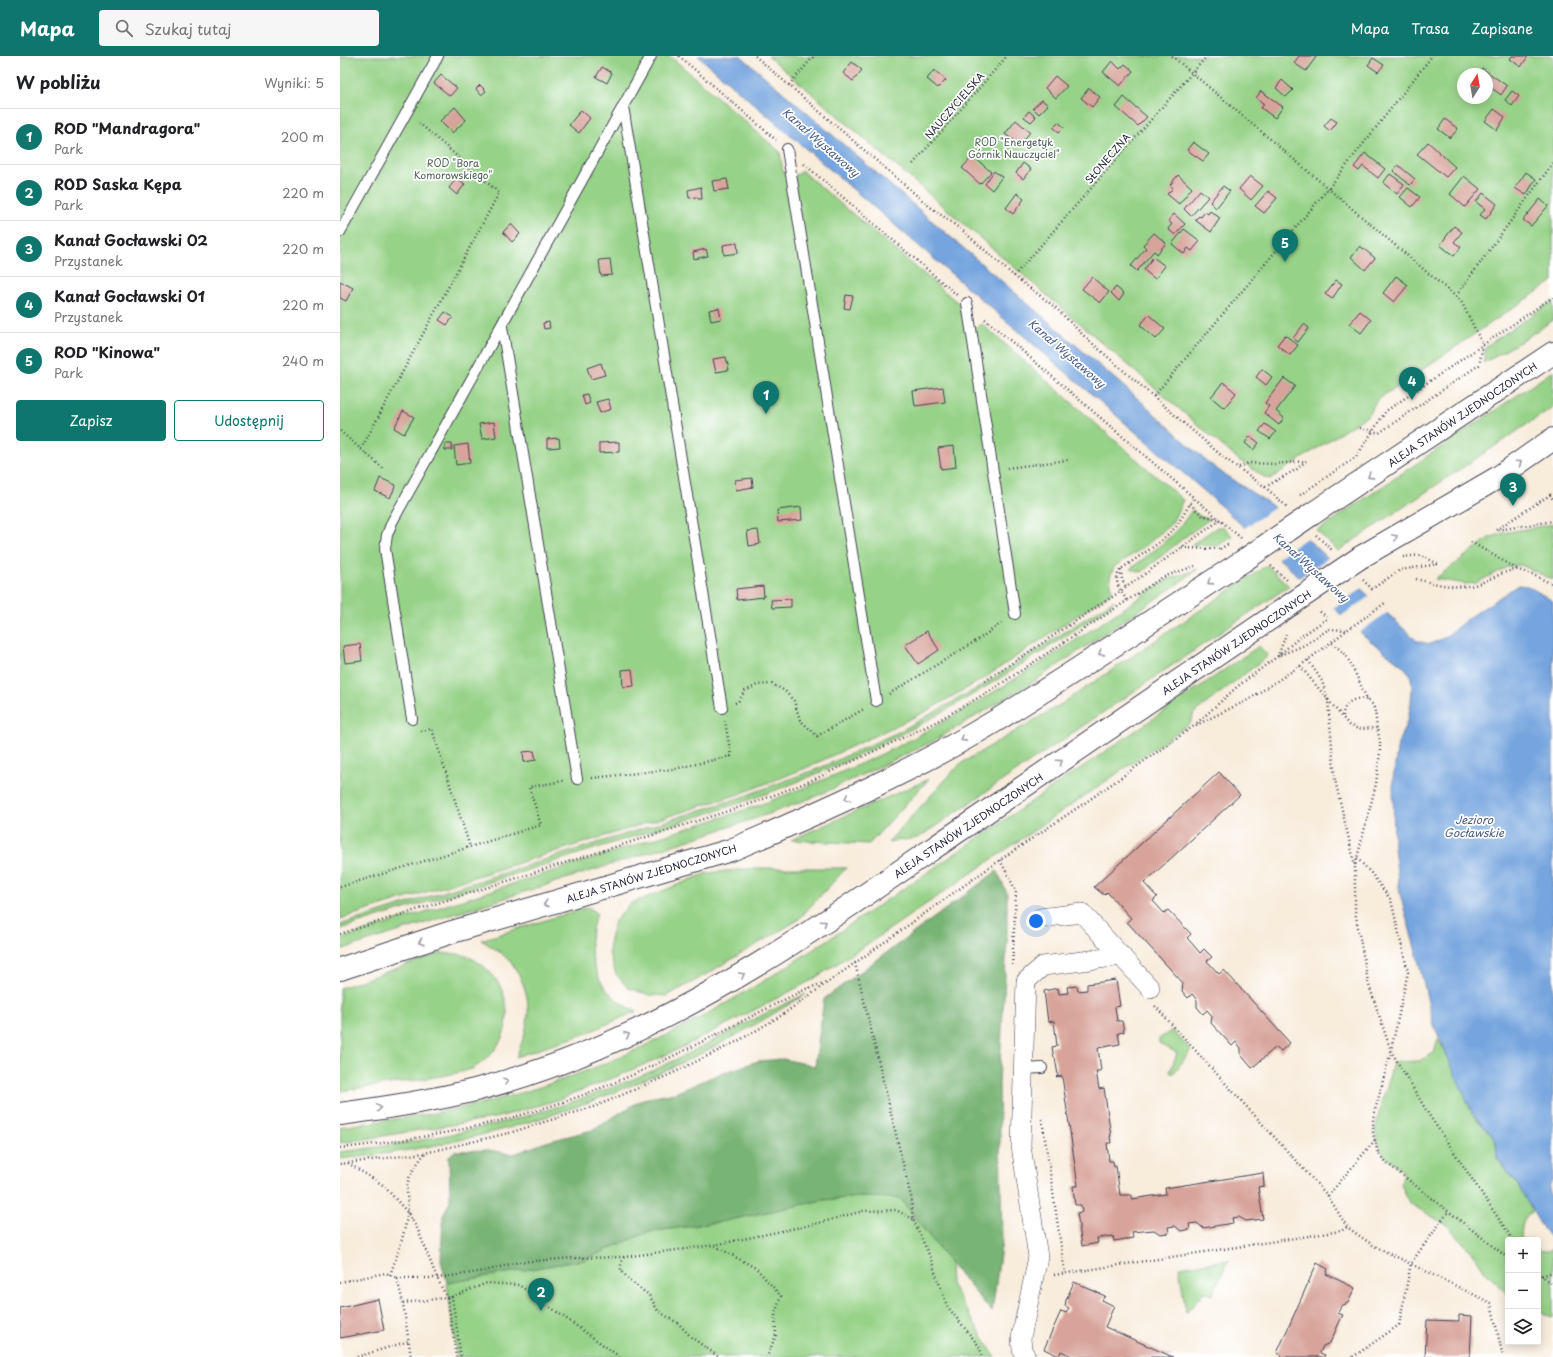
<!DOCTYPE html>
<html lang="pl">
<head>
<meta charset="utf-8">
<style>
	:root { --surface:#fff; --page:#f6f6f6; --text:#202124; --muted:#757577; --line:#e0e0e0; --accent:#0f766e }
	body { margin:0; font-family:"Playpen Sans",sans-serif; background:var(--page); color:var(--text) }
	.controls { position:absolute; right:12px; bottom:12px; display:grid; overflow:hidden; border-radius:4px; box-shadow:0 2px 10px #0003 }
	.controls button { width:36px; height:36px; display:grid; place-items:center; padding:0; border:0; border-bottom:1px solid var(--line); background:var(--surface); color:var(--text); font:20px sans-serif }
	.compass { position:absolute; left:1117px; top:12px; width:36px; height:36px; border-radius:50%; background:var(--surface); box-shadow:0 2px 10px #0003; rotate:11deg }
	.you { position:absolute; left:696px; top:865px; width:14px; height:14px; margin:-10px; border:3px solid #fff; border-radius:50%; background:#1a73e8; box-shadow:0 0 0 6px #1a73e833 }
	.badge { display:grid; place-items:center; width:26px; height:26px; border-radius:50%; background:var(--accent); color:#fff; font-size:13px; font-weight:700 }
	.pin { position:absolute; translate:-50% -33px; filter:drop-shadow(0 1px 2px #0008) }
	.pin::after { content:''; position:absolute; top:21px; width:14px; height:12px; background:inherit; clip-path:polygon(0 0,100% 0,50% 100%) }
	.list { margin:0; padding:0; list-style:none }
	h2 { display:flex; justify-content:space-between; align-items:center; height:52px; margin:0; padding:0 16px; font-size:17px }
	h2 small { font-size:13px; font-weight:400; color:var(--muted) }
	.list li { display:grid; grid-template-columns:26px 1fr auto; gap:12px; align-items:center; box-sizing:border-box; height:56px; padding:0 16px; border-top:1px solid var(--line) }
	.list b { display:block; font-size:15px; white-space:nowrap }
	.list p { margin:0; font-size:13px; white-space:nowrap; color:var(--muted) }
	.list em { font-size:13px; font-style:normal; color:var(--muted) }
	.actions { display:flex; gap:8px; padding:12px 16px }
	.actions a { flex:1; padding:9px 0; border:1px solid var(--accent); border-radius:4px; text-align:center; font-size:14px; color:var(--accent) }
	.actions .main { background:var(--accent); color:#fff }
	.icon { flex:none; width:22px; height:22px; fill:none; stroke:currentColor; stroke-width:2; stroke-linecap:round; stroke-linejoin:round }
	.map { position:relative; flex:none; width:1213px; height:1301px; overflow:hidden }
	header { display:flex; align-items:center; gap:24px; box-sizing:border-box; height:56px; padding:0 20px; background:var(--accent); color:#fff }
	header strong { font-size:19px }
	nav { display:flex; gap:22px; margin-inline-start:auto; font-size:14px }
	.search { width:280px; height:36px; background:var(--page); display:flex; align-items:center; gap:10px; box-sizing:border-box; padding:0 14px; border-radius:4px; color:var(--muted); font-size:15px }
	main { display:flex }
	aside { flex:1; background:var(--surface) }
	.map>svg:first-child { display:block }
</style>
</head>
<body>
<header>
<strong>Mapa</strong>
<div class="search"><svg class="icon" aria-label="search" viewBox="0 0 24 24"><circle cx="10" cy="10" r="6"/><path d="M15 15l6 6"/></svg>Szukaj tutaj</div>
<nav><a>Mapa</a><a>Trasa</a><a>Zapisane</a></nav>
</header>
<main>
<aside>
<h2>W pobliżu<small>Wyniki: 5</small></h2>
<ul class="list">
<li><span class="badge">1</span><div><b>ROD &quot;Mandragora&quot;</b><p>Park</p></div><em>200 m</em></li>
<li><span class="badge">2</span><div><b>ROD Saska Kępa</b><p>Park</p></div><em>220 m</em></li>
<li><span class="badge">3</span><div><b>Kanał Gocławski 02</b><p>Przystanek</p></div><em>220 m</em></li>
<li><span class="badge">4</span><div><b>Kanał Gocławski 01</b><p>Przystanek</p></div><em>220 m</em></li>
<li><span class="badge">5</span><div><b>ROD &quot;Kinowa&quot;</b><p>Park</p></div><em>240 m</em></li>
</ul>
<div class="actions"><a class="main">Zapisz</a><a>Udostępnij</a></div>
</aside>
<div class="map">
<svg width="1213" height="1301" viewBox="0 0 1213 1301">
	<rect width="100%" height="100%" fill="#fff"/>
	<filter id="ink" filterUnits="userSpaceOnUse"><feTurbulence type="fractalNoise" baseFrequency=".025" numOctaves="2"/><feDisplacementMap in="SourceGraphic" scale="8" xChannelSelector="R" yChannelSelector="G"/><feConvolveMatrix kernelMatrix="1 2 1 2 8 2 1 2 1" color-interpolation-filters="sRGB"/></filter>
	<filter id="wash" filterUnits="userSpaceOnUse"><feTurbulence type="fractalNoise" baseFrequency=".012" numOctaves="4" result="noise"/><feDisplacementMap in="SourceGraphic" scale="16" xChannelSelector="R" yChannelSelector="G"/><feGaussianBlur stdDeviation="0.9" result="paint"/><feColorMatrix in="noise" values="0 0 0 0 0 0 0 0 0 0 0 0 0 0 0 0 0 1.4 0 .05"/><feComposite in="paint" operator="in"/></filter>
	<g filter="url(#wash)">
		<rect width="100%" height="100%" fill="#f8ecdb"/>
		<path fill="#96d287" stroke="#5c7a61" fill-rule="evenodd" d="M0,0H301L314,8L320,0H330L440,96L443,116L457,119L462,115L624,252V270L637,272L642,268L843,444L832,467L804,491L774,511L770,521L772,536L643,623L585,656L466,712L399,738L0,863Z
			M428,0H1213V225L1037,344L1028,359L930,423C918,420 912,410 900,405ZM1123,18H1147V42H1123Z
			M1213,245V264L1180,286L1143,307L1146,290Z
			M1213,315V351L998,495L977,475Z
			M852,454L861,461L870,463L846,480L802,516L790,513C814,495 836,479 852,454Z
			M1213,468V524L1181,509L1169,510L1136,527L1126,528L1095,523L1149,482L1163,477Z
			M877,471H884L892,480L878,490L851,489Z
			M927,509L949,530L578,782L548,786L620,708L723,647Z
			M858,513L832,532L690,628L624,667L592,686L479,739L432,757L346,785L0,894V883L414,751C467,731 520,710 570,684C654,639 733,587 812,533L829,523Z
			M774,544L770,550C678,613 585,672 481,716C417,744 349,763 282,784C188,814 94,844 0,873V869L402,741L482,711L560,675L643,629Z
			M919,590L928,600L854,657L851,667L541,879L472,924L339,993L278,1020L214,1045L159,1061L0,1087V1071C30,1066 59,1063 89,1058C149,1048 210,1030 266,1007C382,959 485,886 588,816C698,741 809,666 919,590Z
			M589,723L529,788L451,784Z
			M416,812H506L458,864L355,925L326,940L309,939L288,932L276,918L269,897L270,882L275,865L290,848L367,817Z
			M248,851L257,857C241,895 257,941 297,955L247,977L176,1001C190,969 195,942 174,911C167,899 152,891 141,884Z
			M101,897C111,898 123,897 131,902C169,921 180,970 149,1000C144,1005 138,1010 132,1013C117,1018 100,1020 84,1023C56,1027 28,1031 0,1035V932Z
			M466,938C323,1028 169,1087 0,1103V1096C111,1083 221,1057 323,1010C371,987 417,960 466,938Z
			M832,974L851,994L833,1018L830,1016L837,997L819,987V983Z
			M1098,983L1109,1002L1133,1059L1150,1077L1156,1086L1157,1102L1177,1128L1193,1155C1182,1161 1182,1170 1181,1181L1184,1184H1168V1238L1146,1217L1134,1199L1108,1170L1069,1147L1061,1128L1064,1116L1045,1100L1039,1090L1035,1075L1042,1043L1046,1034L1053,1006L1079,1005L1094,997Z
			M520,1141L560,1142L610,1207L611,1228L655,1301H117L107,1227L243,1204L308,1176L380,1166L483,1144Z
			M1213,1191V1262L1198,1254V1195L1211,1194Z
			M889,1204L872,1239L865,1236L846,1257L839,1211Z"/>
		<path fill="#78b474" stroke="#4d6b58" d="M657,815L667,837V886L659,1027L662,1184L652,1256L610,1207L560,1142L520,1141L483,1144L380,1166L308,1176L243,1204L107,1227L101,1205L103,1160L110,1145L109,1100L115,1095L147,1094L174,1098L206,1086L252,1074L303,1043L335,1037L377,1019L418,1005L443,1003L475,1010L484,943Z"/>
		<path fill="#74a4de" stroke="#4b638c" d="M358,0H401L804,348L865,404L885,419L930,448L1077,585L1090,588L1104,582L1130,561L1178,529L1188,530L1213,545V1123C1205,1135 1212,1140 1213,1152C1213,1162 1213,1172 1213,1181L1208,1179L1200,1168L1177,1128L1157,1102L1156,1086L1150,1077L1133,1059L1093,967L1078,903L1060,838L1054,792L1053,723L1058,687L1068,663L1071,646L1072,629L1070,618L1062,609L1028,583L863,434Z"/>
		<path fill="#f8ecdb" d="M936,451L968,481L936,503L903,473Z
			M989,501L1022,532L992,553L958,523Z
			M1030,540L1048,556L1018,577L1000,561Z"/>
		<g id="blocks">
			<path fill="#d7a39a" d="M959,0H975L976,1L966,15L954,7Z
				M1172,0H1188L1181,11L1170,3Z
				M1033,2L1044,9L1038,16L1028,9Z
				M772,5L780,13L785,8L793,15L780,30L763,16Z
				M512,6L522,14L513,25L503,17Z
				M262,11L272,17L267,27L256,21Z
				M1142,12L1167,30L1161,39L1150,31L1147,35V18H1138Z
				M594,14L606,24L598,32L587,23Z
				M101,19L117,32L110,40L94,27Z
				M715,20L727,30L716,42L705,32Z
				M942,24L953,34L946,41L936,32Z
				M140,29L146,35L141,39L136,33Z
				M749,32L760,41L752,51L741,42Z
				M921,35L943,51L935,62L921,52L924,48L916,42Z
				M1172,35L1179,40L1172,50L1165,44Z
				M784,41L807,61L798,70L776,51Z
				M702,44L708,49L699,58L693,52Z
				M115,51L126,64L112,77L100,65Z
				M1154,53L1165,61L1157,74L1145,65Z
				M241,54L250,62L239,77L229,69Z
				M689,55L696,61L691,66L684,61Z
				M991,62L997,66L990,75L984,70Z
				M1105,63L1118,73L1110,82L1098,73Z
				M676,64L690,76L680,89L665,78Z
				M718,66L724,71L719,76L713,71Z
				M853,86L869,98L863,105L847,94Z
				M1088,86L1115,111L1106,121L1077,98Z
				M1025,97L1045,113L1038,122L1023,110L1019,115L1014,111Z
				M633,100L651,116L640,128L622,112Z
				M683,107L691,113L683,123L676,117Z
				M1058,109L1075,123L1070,129L1053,115Z
				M654,115L662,121L652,134L645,128Z
				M1186,116L1196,123L1186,139L1175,132Z
				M1050,118L1064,128L1057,138L1043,127Z
				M838,119L852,132L839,148L827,138L833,132L830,129Z
				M910,120L923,130L911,144L899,133Z
				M1124,120L1140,133L1125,151L1110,138Z
				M117,122L125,128L117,139L109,132Z
				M387,123L389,133L374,135L372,125Z
				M883,130L890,135L876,152L870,146Z
				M361,131L362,143H358L357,141L349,142L348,134Z
				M1068,132L1080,141L1072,151L1060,141Z
				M860,134L868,141L851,160L844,153Z
				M928,135L937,142L924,157L915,150Z
				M677,137L684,143L673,158L666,152Z
				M1143,137L1157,148L1146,163L1140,159L1145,153L1136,146Z
				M1200,143L1208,150L1191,170L1183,164Z
				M870,155L880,162L871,176L855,164L859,160L861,161L865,156L868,158Z
				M834,158L845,168L835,179L828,173L832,168L828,165Z
				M171,168L180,178L172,186L163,176Z
				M1114,170L1122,176L1114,186L1121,191L1114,200L1100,189Z
				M844,173L860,185L852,195L848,192L844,198L832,188Z
				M814,177L826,187L817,198L814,195L812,197L797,215L791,210L806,192L803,189Z
				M397,187L398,197L384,199L383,189Z
				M1020,190L1035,202L1025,214L1011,201Z
				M366,193L368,200L354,203L353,196Z
				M813,201L825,210L815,223L804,214Z
				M270,203L272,219L261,220L259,204Z
				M1056,220L1068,229L1054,246L1043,237Z
				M752,221L769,236L760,247L742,233Z
				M996,224L1002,228L992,243L985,238Z
				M0,225L13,232L6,245L0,242Z
				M776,231L784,238L779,245L771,237Z
				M506,239L513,240L510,253L504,252Z
				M379,252L381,263L371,265L369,254Z
				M1020,255L1031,264L1021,277L1009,268Z
				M105,256L113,261L107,269L99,264Z
				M809,259L825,273L816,283L800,269Z
				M209,266L210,272L204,273L203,267Z
				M964,268L969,272L958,286L953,282Z
				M945,279L958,289L950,299L937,289Z
				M386,301L389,314L376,316L373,303Z
				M261,307L265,319L251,323L247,312Z
				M922,313L932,321L926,329L916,321Z
				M944,322L955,330L936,355L944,362L939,369L924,357L929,350L925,347Z
				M883,326L896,337L884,352L871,341Z
				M603,331L605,346L575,350L573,335Z
				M247,338L250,347L245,349L242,339Z
				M268,343L271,353L260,357L256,346Z
				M63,355L74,361L64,378L54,372Z
				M154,366L156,381L142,383L139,368Z
				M925,368L936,376L930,383L919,375Z
				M910,380L919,387L913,394L905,387Z
				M219,382L220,391L207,392V383Z
				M279,386V396L259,397V387Z
				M105,388H112V394H105Z
				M128,388L130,407L116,409L114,390Z
				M614,390L616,411L601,413L598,392Z
				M40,422L56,429L50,442L35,435Z
				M412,422L413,431L396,434L395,424Z
				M461,451L462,464L438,466L437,454Z
				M418,474L420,488L409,490L407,475Z
				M423,530L424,541L397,544L396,533Z
				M451,543V551L432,552L431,544Z
				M587,575L599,594L578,608L565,589Z
				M20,588L22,605L5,607L3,590Z
				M292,613L294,630L283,631L282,614Z
				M194,695L196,704L184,706L183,696Z
				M879,716L900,739L804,827L817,841L813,845L824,857L828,854L851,878L847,882L855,891L860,897L864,893L872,901L867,905L879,918L884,914L950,987L941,995L936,991L912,1012L901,999V992L896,986L892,990L871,967L872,960L867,954L863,958L857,951V944L852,938L848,942L842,935L843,927L787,866L791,862L767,836L764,839L754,831Z
				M776,924L780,950L775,951L777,965H782L784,976L778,977L780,988L758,992L761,1015H756L759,1033L764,1032L771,1080H770L771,1087H767L769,1105H773L774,1111L776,1110L780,1139H792V1143L826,1138L825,1132L923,1117L924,1130L918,1131L923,1163L906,1165L899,1161L892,1162L893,1167L863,1172L857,1167L849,1168L850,1173L841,1175L835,1170L828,1171L829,1177L820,1178L814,1174L792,1176L793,1182L774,1185L773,1180L757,1182L758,1187L742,1190L737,1157L742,1156L741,1149H735L733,1130H738L722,1020L716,1021L718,1019L715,1002H714L712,991L717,990L714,965L708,966L704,935L718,932L719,938L728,937L727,931L737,930L738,935L747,934V928Z
				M977,1207L988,1213L986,1218L1015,1232L1008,1247L1001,1250L998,1257L1003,1259L999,1267L990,1287L983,1290L980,1297L985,1299L984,1301H941L942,1299L937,1297Z
				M734,1226L765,1240L762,1244L774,1250L765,1271L833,1301H734L721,1295L719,1300L704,1293L721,1255L726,1257L729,1252L725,1250L726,1244Z
				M38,1243L44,1274L0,1282V1252Z
				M1119,1259L1132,1260L1130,1301H1085L1087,1264L1119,1265Z"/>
		</g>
	</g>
	<g filter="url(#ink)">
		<use href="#blocks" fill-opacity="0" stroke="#424053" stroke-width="1"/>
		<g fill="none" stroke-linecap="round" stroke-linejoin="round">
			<defs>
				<path id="lane" d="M283,50L382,652
					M447,93L536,645
					M0,176L98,0
					M627,247L675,558
					M162,271L237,723
					M72,663L45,493L47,479L52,466L311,0
					M684,1013L702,1012"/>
				<path id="street" d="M700,862L742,857L810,932
					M686,1301L682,1294L681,1282L698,1201L681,1090L686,925L703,910L782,900"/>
				<path id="primary" d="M972,458L1213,297
					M1021,501L1157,422L1213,383
					M0,913L112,876L391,794C481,756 573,715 657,664C740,613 821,558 903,505
					M0,1058C45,1052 91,1045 135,1034C318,987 467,879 620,774C730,699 840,624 950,549"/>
			</defs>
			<use href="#lane" stroke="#424053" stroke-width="12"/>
			<use href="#street" stroke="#424053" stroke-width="20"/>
			<use href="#primary" stroke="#424053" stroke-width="24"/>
			<path stroke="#424053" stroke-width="2.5" stroke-dasharray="1 3" stroke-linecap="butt" d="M339,0L436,84
				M415,0L589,150L622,174L674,220L715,251L746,282L883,401L925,431L947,451
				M832,0L1121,245L1143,289L1139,309L1039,377L1017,371
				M449,29L474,0
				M464,108L617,239
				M573,108L667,0
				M674,220L867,0
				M1116,240L1213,107
				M645,263L901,482
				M814,340L988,133L1092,0
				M0,375L45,414
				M21,393L159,137L78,66
				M899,411L909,407L935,408L966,405
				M667,412L728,404
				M925,431L957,413L966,405
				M1210,438L1213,444
				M960,439L1016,401L1046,355L1213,241
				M850,448L862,459L878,463
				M1156,474L1213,437
				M1158,474L1213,465
				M976,479L993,495
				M1131,486L1177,513
				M842,492L880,493
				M1063,501L1081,499L1098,508
				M931,510L948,525
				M781,514L782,524L786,531
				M1076,523C1092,527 1111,532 1128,530C1144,529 1166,512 1178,514C1190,516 1202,524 1213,528
				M1023,524L1032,533L1060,514L1098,508
				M787,544C780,534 772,525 781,513L816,489L836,471L853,443
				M992,587L1005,598L1012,610L1028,645
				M940,599L965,589L989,573L1006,574
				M938,600L960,581L988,562L979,555
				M968,604L982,625L988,645L995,724L1015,809
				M960,610L1009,669L1018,673L1037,672L1040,685V696L1036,728L1015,810V855L1028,926L1051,995L1089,1059L1173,1184
				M645,625L781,535L880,464
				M549,638L639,583L663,566
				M395,647L398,646L405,635L417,629L432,628L445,635L454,645L460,664L477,680L524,653
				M1003,660C1002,643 1027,635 1034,652C1036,658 1036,666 1037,672
				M857,667L898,630L938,600L946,578
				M81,675L92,673L130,791
				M252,722L334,713L391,700L385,665
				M1017,802L1031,817L1051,844L1068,916L1051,995L1033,1062V1078L1038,1097L1048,1108L1168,1202
				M660,804L676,835L672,912
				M0,831L201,769L189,731L223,725
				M0,878L335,772L416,746L475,723L594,667L650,635L823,521L855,510
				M515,907L571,1141L573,1163L590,1201L607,1250L639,1290L643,1301
				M815,950L988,1140L1007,1171L1034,1190L1151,1247L1163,1301
				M702,1063L725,1217
				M0,1092C88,1083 179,1065 261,1032C332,1004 398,966 466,933L486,926
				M8,1107L43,1129L68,1157L78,1174L97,1222L107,1242L117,1301
				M0,1108L85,1097L169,1077L256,1050L329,1019L398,985L439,961L660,804L749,744L854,670L908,644L960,610L1007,574L1045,547
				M988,1140L1035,1084
				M375,1190L416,1212L441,1240L435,1258L436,1279L427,1301
				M284,1201L281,1208V1214L289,1224L309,1239L318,1255L339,1268L351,1281L379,1301
				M1198,1216L1213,1229
				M50,1219C57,1199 64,1181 67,1160C69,1151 67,1144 67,1135C66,1121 77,1108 85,1097
				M714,1219L1001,1175L1007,1171
				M1198,1219L1201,1220L1213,1216
				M57,1222H97L145,1215L178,1206L235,1202L284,1201L374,1189L471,1169L523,1155L556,1154L573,1163
				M0,1226L46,1217L57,1222L63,1247L71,1301
				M112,1241L147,1227L179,1229L280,1301
				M63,1247L112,1241L121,1301
				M17,1301L69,1285
				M1013,1301L1059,1269L1071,1207L1108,1156"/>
			<use href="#lane" stroke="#fff" stroke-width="10"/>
			<use href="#street" stroke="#fff" stroke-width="19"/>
			<use href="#primary" stroke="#fff" stroke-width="22"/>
			<defs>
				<path id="primary-bridge" d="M903,505L972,458
					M950,549L1021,501"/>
			</defs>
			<use href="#primary-bridge" stroke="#424053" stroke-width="24" stroke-linecap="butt"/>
			<path stroke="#424053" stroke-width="2.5" stroke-dasharray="1 3" stroke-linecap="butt" d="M880,493L890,487"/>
			<use href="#primary-bridge" stroke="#fff" stroke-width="22"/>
		</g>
		<defs><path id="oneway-chevron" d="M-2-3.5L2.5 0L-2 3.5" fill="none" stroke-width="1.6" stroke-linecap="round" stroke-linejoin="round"/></defs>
		<g stroke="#9c9ca7">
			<use href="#oneway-chevron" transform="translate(1179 407) rotate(-35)"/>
			<use href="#oneway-chevron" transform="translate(1030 420) rotate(147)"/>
			<use href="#oneway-chevron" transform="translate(1055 481) rotate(-30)"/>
			<use href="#oneway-chevron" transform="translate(870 526) rotate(147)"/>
			<use href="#oneway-chevron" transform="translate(761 597) rotate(147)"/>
			<use href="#oneway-chevron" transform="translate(623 683) rotate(151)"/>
			<use href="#oneway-chevron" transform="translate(720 706) rotate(-34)"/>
			<use href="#oneway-chevron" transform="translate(507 742) rotate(155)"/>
			<use href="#oneway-chevron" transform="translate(206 848) rotate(164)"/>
			<use href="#oneway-chevron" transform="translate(484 867) rotate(-34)"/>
			<use href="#oneway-chevron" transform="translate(81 886) rotate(162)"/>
			<use href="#oneway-chevron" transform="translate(402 919) rotate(-30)"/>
			<use href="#oneway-chevron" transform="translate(287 979) rotate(-24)"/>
			<use href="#oneway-chevron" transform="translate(166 1025) rotate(-17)"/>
			<use href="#oneway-chevron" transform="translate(39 1052) rotate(-8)"/>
		</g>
	</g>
	<g text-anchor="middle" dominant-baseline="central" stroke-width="3.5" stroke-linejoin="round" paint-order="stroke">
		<g font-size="10" fill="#22223b" stroke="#fff">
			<text transform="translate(614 49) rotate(-49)">NAUCZYCIELSKA</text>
			<text transform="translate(767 102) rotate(-49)">SŁONECZNA</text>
			<text transform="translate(1122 358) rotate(-34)">ALEJA STANÓW ZJEDNOCZONYCH</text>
			<text transform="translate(896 586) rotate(-34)">ALEJA STANÓW ZJEDNOCZONYCH</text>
			<text transform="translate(628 769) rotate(-34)">ALEJA STANÓW ZJEDNOCZONYCH</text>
			<text transform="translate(311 817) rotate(-17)">ALEJA STANÓW ZJEDNOCZONYCH</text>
		</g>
		<g font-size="10" fill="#4b6056" stroke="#fff">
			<text x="674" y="85">ROD "Energetyk<tspan x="674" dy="12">Górnik Nauczyciel"</tspan></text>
			<text x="113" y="106">ROD "Bora<tspan x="113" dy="12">Komorowskiego"</tspan></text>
		</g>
		<g font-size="11" font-style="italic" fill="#475c84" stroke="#fff">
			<text transform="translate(481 86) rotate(41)">Kanał Wystawowy</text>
			<text transform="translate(727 297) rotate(41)">Kanał Wystawowy</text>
			<text transform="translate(971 511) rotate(42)">Kanał Wystawowy</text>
			<text x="1134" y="763">Jezioro<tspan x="1134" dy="13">Gocławskie</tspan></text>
		</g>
	</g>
</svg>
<div class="controls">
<button>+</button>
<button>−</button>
<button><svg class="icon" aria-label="layers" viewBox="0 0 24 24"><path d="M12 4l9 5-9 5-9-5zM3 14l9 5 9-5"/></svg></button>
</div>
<svg class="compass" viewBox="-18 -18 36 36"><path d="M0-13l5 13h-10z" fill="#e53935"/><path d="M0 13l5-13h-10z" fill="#757577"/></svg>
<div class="you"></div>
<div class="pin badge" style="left:426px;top:358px">1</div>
<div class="pin badge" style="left:201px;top:1255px">2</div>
<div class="pin badge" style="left:1173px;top:450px">3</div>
<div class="pin badge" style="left:1072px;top:344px">4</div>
<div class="pin badge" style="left:945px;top:206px">5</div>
</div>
</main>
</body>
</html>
